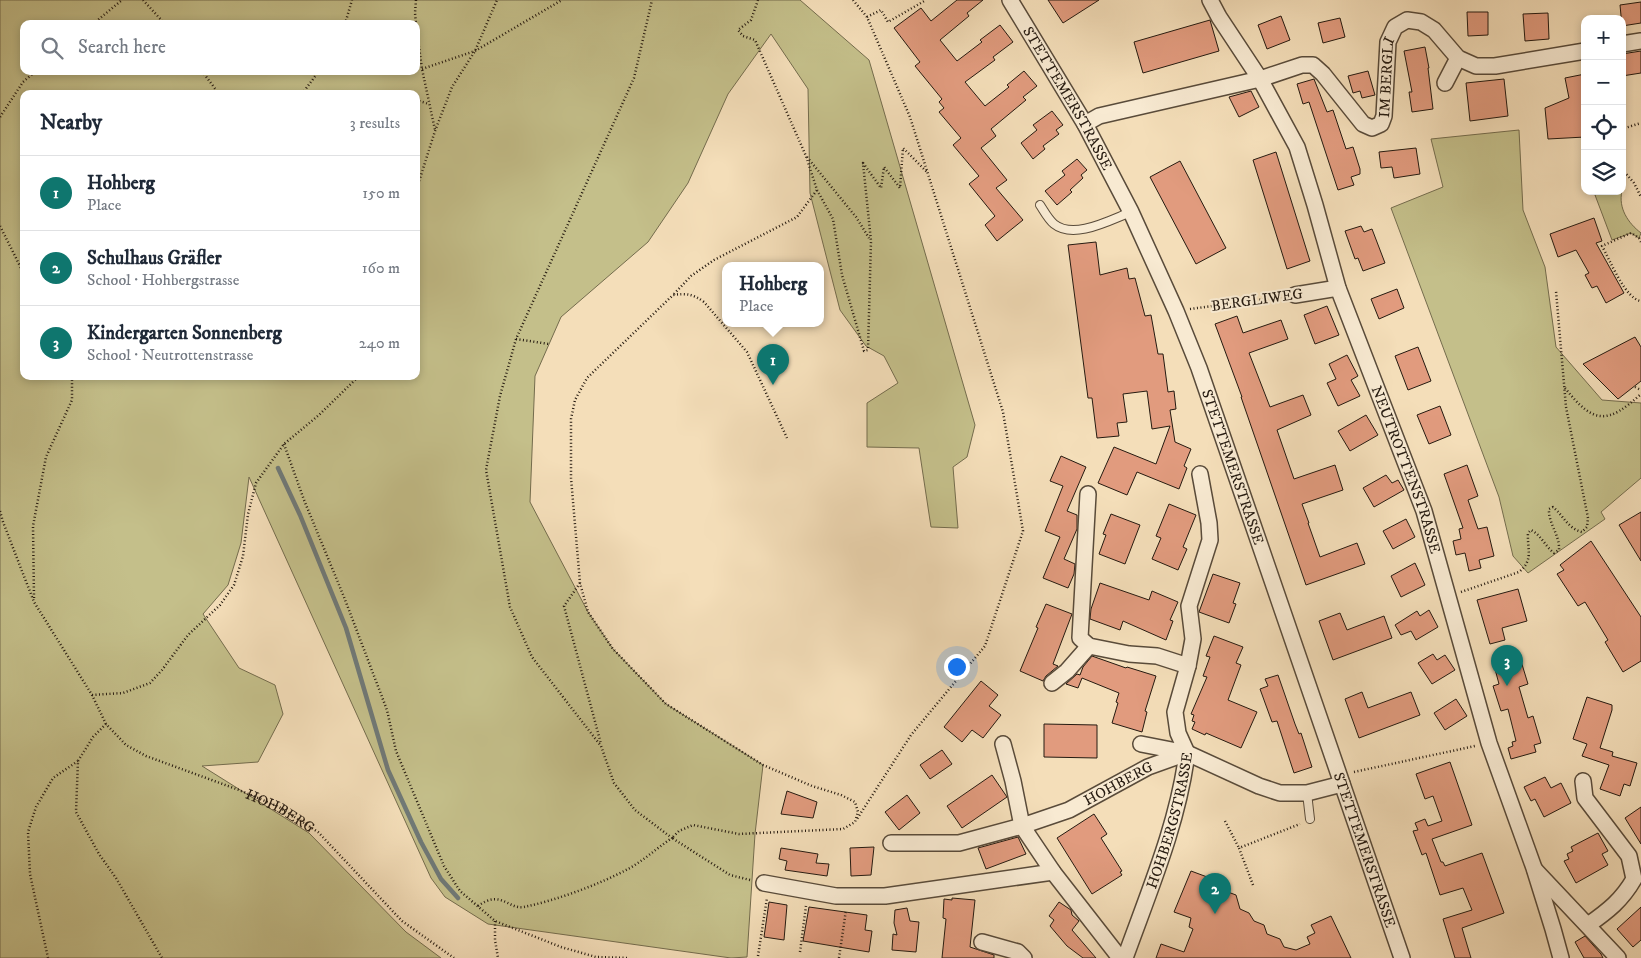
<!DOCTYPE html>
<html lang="en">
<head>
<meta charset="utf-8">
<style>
	:root { --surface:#fff; --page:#f2f2f3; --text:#1f2937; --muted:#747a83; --line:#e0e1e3; --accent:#0f766e }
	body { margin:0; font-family:"IM FELL DW Pica",serif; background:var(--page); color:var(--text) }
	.controls { position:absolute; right:15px; top:15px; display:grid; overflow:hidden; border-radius:10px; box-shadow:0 2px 8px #0003 }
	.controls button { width:45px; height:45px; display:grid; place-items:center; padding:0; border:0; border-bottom:1px solid var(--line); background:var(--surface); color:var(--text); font:25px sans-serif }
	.you { position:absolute; left:956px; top:666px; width:18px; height:18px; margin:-12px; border:4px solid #fff; border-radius:50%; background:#1a73e8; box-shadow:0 0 0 8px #1a73e833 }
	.badge { display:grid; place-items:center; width:32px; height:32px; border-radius:50%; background:var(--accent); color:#fff; font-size:16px; font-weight:700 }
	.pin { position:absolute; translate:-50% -41px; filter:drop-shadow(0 1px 2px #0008) }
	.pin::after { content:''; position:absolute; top:26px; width:18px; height:15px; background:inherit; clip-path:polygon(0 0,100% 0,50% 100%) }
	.popup { position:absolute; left:722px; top:262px; width:102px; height:65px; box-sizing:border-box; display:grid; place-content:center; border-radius:10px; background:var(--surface); filter:drop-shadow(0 1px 4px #0005); font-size:16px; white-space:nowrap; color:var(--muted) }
	.popup b { font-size:19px; color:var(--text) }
	.popup::after { content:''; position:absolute; left:50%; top:100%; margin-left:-10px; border:10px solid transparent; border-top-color:var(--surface) }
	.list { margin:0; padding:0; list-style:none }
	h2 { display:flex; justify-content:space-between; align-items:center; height:65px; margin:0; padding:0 20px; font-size:21px }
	h2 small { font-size:16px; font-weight:400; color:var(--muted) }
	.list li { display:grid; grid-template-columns:32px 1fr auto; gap:15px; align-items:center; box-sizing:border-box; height:75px; padding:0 20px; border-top:1px solid var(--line) }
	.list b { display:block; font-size:19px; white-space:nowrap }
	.list p { margin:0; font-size:16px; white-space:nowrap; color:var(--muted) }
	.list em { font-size:16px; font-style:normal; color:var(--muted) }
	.icon { flex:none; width:28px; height:28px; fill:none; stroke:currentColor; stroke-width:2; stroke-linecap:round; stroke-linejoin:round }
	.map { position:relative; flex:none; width:1641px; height:958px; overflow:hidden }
	.search { position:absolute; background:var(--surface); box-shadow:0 2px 8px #0003; left:20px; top:20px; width:400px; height:55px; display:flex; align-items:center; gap:12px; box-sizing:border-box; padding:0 18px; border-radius:10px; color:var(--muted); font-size:19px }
	.panel { position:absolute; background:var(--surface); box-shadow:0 2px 8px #0003; left:20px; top:90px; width:400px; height:290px; border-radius:10px }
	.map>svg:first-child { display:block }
</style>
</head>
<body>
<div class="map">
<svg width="1641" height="958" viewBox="0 0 1641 958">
	<rect width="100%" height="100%" fill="#f4deb9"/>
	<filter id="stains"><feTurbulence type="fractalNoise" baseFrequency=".004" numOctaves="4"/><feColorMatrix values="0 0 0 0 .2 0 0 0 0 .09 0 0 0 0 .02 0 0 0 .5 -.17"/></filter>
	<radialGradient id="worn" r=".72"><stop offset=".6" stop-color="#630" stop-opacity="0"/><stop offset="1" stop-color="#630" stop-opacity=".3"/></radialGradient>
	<path fill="#c4bf8a" stroke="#746c4d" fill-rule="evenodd" d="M0,0H800L869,60L975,425L967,457L953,467L958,528L931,527L919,448L867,447V403L898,383L884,356L866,346L840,310L810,193L808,89L771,34L728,94L688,183L648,242L561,317L535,376L530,502L588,612L613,649L666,704L763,765L755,834L747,957L731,958L488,924L445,897L431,878L249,477L241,543L228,585L203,614L239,668L275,685L283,714L258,762L202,766L309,833L406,932L441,958H0ZM24,24H416V71H24ZM24,94H416V376H24Z
		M1519,130L1523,210L1545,267L1556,347L1602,400L1641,403V478L1601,512L1605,519L1528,573L1513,556L1499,497L1391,208L1443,187L1431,139Z
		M1605,191H1622C1618,208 1628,223 1641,233L1639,238L1631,233L1612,240L1595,195Z"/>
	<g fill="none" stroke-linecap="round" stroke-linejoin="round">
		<path stroke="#707977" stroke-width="4.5" d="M278,468L300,515L346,628L388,770L421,842L441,879L458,898"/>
	</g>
	<path fill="#e19b7e" stroke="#251a10" d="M957,0H983L967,13L969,16L940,40L957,61L982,42L980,40L1000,25L1013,42L993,57L995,60L965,82L985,106L1009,87L1007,85L1024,71L1037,86L1023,97L1026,100L991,129L996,136L981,148L1007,180L996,188L1023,220L997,241L985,225L995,216L969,184L979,176L953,145L961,138L939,112L944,108L939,102L942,99L915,66L920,62L894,28L921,8L931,21Z
		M1048,0H1099L1063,23Z
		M1641,2V23L1622,26L1620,5Z
		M1467,12H1488V35L1468,36Z
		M1548,13L1549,39L1525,41L1523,14Z
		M1281,16L1290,40L1267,49L1258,25Z
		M1340,18L1345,37L1323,43L1318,23Z
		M1210,20L1219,51L1143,73L1134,42Z
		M1425,47L1429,68H1428L1433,109L1412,112L1409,92H1412L1404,51Z
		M1641,51V73L1622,76V54Z
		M1368,71L1375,95L1362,98L1360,91L1353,93L1348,76Z
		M1585,74V137L1548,139L1545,108L1569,98L1565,78Z
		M1314,79L1327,112L1333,110L1346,149L1353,147L1360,169V174L1351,177L1354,185L1338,190L1309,102L1303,104L1297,84Z
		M1504,79L1508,116L1470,121L1466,83Z
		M1251,91L1259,107L1239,117L1229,97Z
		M1052,111L1063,125L1056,130L1059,134L1043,146L1045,149L1033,159L1021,143L1037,130L1033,125Z
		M1416,148L1420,174L1394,178L1392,167L1381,168L1379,152Z
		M1276,152L1310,261L1287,269L1253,160Z
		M1077,159L1087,170L1081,175L1083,178L1070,190L1072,192L1057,205L1045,191L1065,175L1062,171Z
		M1180,161L1226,248L1196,264L1150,177Z
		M1594,218L1602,241L1596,243L1624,293L1606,303L1597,286L1592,288L1585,275L1589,273L1576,250L1558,257L1550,234Z
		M1361,226L1364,232L1372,229L1385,263L1363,271L1358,258L1355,259L1345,231Z
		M1096,242L1100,275L1127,268L1129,279L1135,278L1145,316L1151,315L1158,354H1163L1168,392L1174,391L1176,409L1170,410L1175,442L1191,449L1184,466L1187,468L1179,489L1137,472L1127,495L1098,483L1114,447L1156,464L1170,426L1152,429L1147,391L1123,394L1127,422L1117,423L1119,436L1097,438L1092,398H1088L1068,245Z
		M1397,289L1404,308L1379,319L1371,299Z
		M1327,306L1339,335L1315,344L1304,315Z
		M1237,316L1243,333L1281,320L1288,339L1249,353L1270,407L1303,395L1311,415L1277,430L1294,479L1335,465L1343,490L1302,504L1309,523H1308L1320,557L1357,543L1365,564L1306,585L1241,397H1242L1215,324Z
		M1635,337L1641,347V381L1618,399L1583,364Z
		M1418,347L1431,381L1408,390L1395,356Z
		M1347,355L1358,376L1351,380L1360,396L1338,406L1327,383L1336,379L1329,364Z
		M1440,406L1451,435L1429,444L1417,415Z
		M1366,415L1378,435L1350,451L1338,431Z
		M1061,456L1086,467L1067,511L1077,515V529L1064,559L1075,564L1074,574L1068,588L1043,578L1060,537L1045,531L1063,486L1050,481Z
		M1467,465L1478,496L1468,500L1478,529L1487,527L1494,556L1479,560L1481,568L1469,571L1465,553L1456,555L1453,541L1461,539L1459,529L1463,528L1444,474Z
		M1386,475L1392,483L1398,480L1404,490L1374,507L1363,488Z
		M1169,504L1196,515L1183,547L1187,549L1178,570L1152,559L1161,538L1156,536Z
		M1641,512V561L1619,525Z
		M1111,514L1140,525L1125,564L1099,554L1106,535L1103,534Z
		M1406,519L1415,537L1393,549L1383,531Z
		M1591,541L1641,617V661L1623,672L1605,642L1608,640L1585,602L1578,606L1557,574L1564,570L1560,565Z
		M1415,563L1425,585L1401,597L1391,576Z
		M1213,574L1240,583L1233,603L1236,604L1229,623L1199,612Z
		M1100,583L1149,600L1152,591L1178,602L1170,620L1173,621L1166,640L1123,621L1120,630L1090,619L1091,609Z
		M1518,589L1527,621L1502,628L1505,640L1490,644L1477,600Z
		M1046,604L1072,614L1053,664L1058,666L1046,676L1043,681L1020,671L1038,628L1036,627Z
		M1429,610L1438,627L1416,640L1411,631L1401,635L1395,625L1417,611L1420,616Z
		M1340,613L1347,630L1384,616L1392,638L1333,660L1319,621Z
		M1214,636L1243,647L1236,663L1241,665L1228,700L1257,712L1241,748L1206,733L1205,735L1192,729L1195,722L1192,721L1194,715L1191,714L1207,677L1203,676L1210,657L1206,656Z
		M1433,654L1437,660L1445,655L1455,670L1432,684L1418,663Z
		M1092,656L1126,668L1127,667L1156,676L1145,711L1147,712L1142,732L1112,723L1118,703L1116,702L1119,693L1082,678L1078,688L1066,684L1077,674L1080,675L1083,667Z
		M1521,661L1528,684L1519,687L1528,718L1533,716L1541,743L1534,745L1536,752L1511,759L1508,748L1513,746L1512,742L1516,741L1508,709L1501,711L1493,686L1499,684L1495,669Z
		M1278,675L1295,724L1299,734L1301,733L1312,767L1294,773L1277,721L1272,722L1260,689L1268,686L1265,679Z
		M981,681L998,695L989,706L1001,715L983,738L972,730L962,742L944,727Z
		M1362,692L1368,708L1411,692L1420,715L1359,738L1345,699Z
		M1587,697L1612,705V710L1600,748L1613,752L1612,756L1637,763L1630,786L1624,784L1620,796L1600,789L1609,765L1582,756L1587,744L1573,739Z
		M1456,699L1467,716L1445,730L1434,713Z
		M1044,724L1097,725V758L1044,757Z
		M942,750L952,764L930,779L920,765Z
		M1450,762L1472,825L1432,839L1441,862H1443L1445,866L1482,853L1504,913L1462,928L1471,958H1455L1443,919L1472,910L1463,888L1440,895L1426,853L1422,855L1413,831L1418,830L1415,823L1425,819L1428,826L1442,821L1433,796L1425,799L1416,774Z
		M992,775L1007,797L962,828L947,806Z
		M1545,777L1551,788L1561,783L1571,803L1544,817L1535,799L1531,801L1524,787Z
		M787,791L817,802L813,818L781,814Z
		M907,795L920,813L899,830L885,812Z
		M1641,807V844L1625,818Z
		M1094,814L1107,834L1101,838L1122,871L1120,872L1122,875L1092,894L1057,838Z
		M1598,833L1608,851L1602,854L1608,865L1576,883L1564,861L1569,859L1567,854L1573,851L1571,847Z
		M1018,837L1026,854L986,869L978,848Z
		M874,847L871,875L851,876L850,848Z
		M781,848L818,854L816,863L829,864L827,876L785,870L787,861L779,859Z
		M1191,871L1218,881L1217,888L1236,895L1240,909L1249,913L1254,921L1264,925L1267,934L1280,939L1284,947L1296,950L1310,944L1307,937L1315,933L1311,925L1331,916L1351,958H1156L1161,944L1184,952L1193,929L1189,927L1191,918L1174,912Z
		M952,898L975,900L970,947L994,955V958H942L946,919L943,918L944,899L952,900Z
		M769,902L787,905L784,940L764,937Z
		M1059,902L1071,910L1072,915L1079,921L1072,930L1096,958H1083L1067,946L1050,926L1054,920L1049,916Z
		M809,907L867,915L865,930L872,931L869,952L803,941Z
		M1641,907V940L1633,947L1617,929Z
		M907,908L910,921L919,922L916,952L892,950L893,934L897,935L894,923L895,910Z
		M1585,936L1601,954L1603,958H1584L1575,942Z"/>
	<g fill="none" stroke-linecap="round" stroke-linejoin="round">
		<defs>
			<path id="lane" d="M1040,205C1044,211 1048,219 1054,224C1074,240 1110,220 1131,212
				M1307,793L1310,819"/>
			<g id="street">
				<path id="s2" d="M1010,0L1085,124L1131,212L1176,311L1199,368L1402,958"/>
				<path id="s3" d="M1210,0L1219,17L1260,79L1297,147L1315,205L1338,288L1424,511L1489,743L1534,868L1553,929L1561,958"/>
				<path d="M1622,44L1641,41"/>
				<path d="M1445,83L1458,58"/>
				<path id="s4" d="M1085,124L1099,116L1260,79L1302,65H1313L1323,74L1363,124L1372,128L1381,124L1384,116L1388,42L1395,27L1407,20L1421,22L1434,30L1458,58L1476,66H1495L1585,51"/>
				<path d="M1295,295L1338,288"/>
				<path d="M1088,494L1080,638L1089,646L1129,654L1157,656L1188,666"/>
				<path d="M1052,683L1067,671L1089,646"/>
				<path d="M1003,744L1013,781L1022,826L1053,872L1120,958"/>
				<path d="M1141,744L1187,753L1259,786L1280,793H1307L1342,784"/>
				<path d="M1187,753L1178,733L1175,712L1188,666L1193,639L1189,606L1210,540L1209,523L1200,474"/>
				<path d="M1583,781L1585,798L1629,856L1634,879C1622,900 1608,911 1588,925"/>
				<path id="s5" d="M891,843H959L1022,826L1069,810L1148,767L1187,753"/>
				<path d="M1535,870L1618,958"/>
				<path d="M764,883L836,896H885L1053,872"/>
				<path d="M982,942L1018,952L1024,958"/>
				<path id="s6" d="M1125,958C1149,891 1178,824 1187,753"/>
			</g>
		</defs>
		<use href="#lane" stroke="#594b3a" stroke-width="10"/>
		<use href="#street" stroke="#594b3a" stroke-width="18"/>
		<g stroke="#251a10" stroke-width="2.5" stroke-dasharray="1 2.5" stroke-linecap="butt">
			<path d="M143,0L165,24"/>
			<path d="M416,0L415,13L416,24"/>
			<path d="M758,0L751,20L738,30L743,36L755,40L806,156L817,190L833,219L842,275L864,351L868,350L871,241L863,163L881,188L884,167L900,188L903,148L927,172"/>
			<path d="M853,0L867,17L910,117L1003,412L1023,531L985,646L911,735L857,819"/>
			<path d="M867,17L881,10L888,22L926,0"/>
			<path d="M93,24L122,0"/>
			<path d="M345,24L352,0"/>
			<path d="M416,25L422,69L435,130"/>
			<path d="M422,69L475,51L562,0"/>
			<path d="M202,71L219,94"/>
			<path d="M302,94L319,71"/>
			<path d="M416,100L429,104"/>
			<path d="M0,117L23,82L36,71"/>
			<path d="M1622,135L1625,128L1641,123"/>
			<path d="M807,157L856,217L869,238"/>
			<path d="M1622,169L1634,183L1641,197"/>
			<path d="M416,191L435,131L452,87L475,51L497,0"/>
			<path d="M1595,191L1596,195"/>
			<path d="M0,226L24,274"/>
			<path d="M1641,242L1639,238L1631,233L1602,246C1610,260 1625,299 1641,301"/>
			<path d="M674,294L691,276L714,260L797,217L817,190"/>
			<path d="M1190,309L1281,297"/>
			<path d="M516,339L549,344"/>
			<path d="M1635,387L1641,390"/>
			<path d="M1565,388C1594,425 1608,424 1641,394"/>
			<path d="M284,444L304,500L344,597L387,710L396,751L444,866L460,891L495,921L561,947L596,957L629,958"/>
			<path id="s1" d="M0,511L3,522L34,602L92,695L106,724L126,745L146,756L239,790L279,807L318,832L402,921L454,958"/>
			<path d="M580,583L564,606L601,744"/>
			<path d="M1461,592L1519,572C1534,560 1527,549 1528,533L1531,530C1541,535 1545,546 1554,553L1559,550C1560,535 1548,523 1549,509L1553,507C1564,516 1567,528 1582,532L1587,527L1588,518L1566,407L1556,291"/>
			<path d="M34,598L33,526L46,457L72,400V376"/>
			<path d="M92,695L123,693L150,683L162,670L188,635L220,605L234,585L243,556L248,514L256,483L284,444L319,415L359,376"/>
			<path d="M106,724L93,737L78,761L76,812L99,854L116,878L162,958"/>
			<path d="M1354,772L1475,746"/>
			<path d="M1225,821L1239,848"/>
			<path d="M750,880L730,875L672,838L679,831L693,825L739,834L843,829L855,822L858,812L855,802L841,795L812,786L763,765L666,704L613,649L588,612L580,583L571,478V419L575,400L587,378L673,295C686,293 693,294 704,302L747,352L787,438"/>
			<path d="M1253,885L1239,848L1300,824"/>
			<path d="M478,906C501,889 509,910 524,907C557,900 598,885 628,869C643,861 657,848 672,838L635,810L614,783L601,746L532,657L510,607L486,470L500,396L516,339L634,78L652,0"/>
			<path d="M495,921V940L498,958"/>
			<path d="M800,952L806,906"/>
			<path d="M758,956L767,898"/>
			<path d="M48,958L30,874L28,832L36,807L53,778L78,761"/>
			<path d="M839,958L846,910"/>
		</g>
		<use href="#lane" stroke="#f8ead2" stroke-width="8"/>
		<use href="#street" stroke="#f8ead2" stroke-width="15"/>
	</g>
	<g text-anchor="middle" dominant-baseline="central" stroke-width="4" stroke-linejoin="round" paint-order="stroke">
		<g font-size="15" fill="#251a10" stroke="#f8ead2">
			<text stroke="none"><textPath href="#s4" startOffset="381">IM BERGLI</textPath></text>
			<text stroke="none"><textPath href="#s2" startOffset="114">STETTEMERSTRASSE</textPath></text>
			<text transform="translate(1257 300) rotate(-8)">BERGLIWEG</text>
			<text stroke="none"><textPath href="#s2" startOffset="519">STETTEMERSTRASSE</textPath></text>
			<text stroke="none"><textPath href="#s3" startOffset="512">NEUTROTTENSTRASSE</textPath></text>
			<text stroke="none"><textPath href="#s5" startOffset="239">HOHBERG</textPath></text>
			<text stroke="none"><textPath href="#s1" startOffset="436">HOHBERG</textPath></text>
			<text stroke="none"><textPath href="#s6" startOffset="145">HOHBERGSTRASSE</textPath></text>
			<text stroke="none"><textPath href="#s2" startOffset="924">STETTEMERSTRASSE</textPath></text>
		</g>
	</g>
	<rect width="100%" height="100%" filter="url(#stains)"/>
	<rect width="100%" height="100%" fill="url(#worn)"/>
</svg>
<div class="controls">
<button>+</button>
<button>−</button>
<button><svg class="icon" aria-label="locate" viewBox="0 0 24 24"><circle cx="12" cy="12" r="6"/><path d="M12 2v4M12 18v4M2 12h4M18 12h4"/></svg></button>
<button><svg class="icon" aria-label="layers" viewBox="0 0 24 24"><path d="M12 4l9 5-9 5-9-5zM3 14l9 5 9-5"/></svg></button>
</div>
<div class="you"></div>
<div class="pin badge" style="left:773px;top:385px">1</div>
<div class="popup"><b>Hohberg</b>Place</div>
<div class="pin badge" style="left:1215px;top:914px">2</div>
<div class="pin badge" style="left:1507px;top:686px">3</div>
<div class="search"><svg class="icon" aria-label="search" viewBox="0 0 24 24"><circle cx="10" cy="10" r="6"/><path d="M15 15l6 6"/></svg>Search here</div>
<section class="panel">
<h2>Nearby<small>3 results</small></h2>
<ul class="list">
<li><span class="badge">1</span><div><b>Hohberg</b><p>Place</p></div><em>150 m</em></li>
<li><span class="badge">2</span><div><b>Schulhaus Gräfler</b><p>School · Hohbergstrasse</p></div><em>160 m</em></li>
<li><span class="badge">3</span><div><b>Kindergarten Sonnenberg</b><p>School · Neutrottenstrasse</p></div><em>240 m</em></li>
</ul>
</section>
</div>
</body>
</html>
